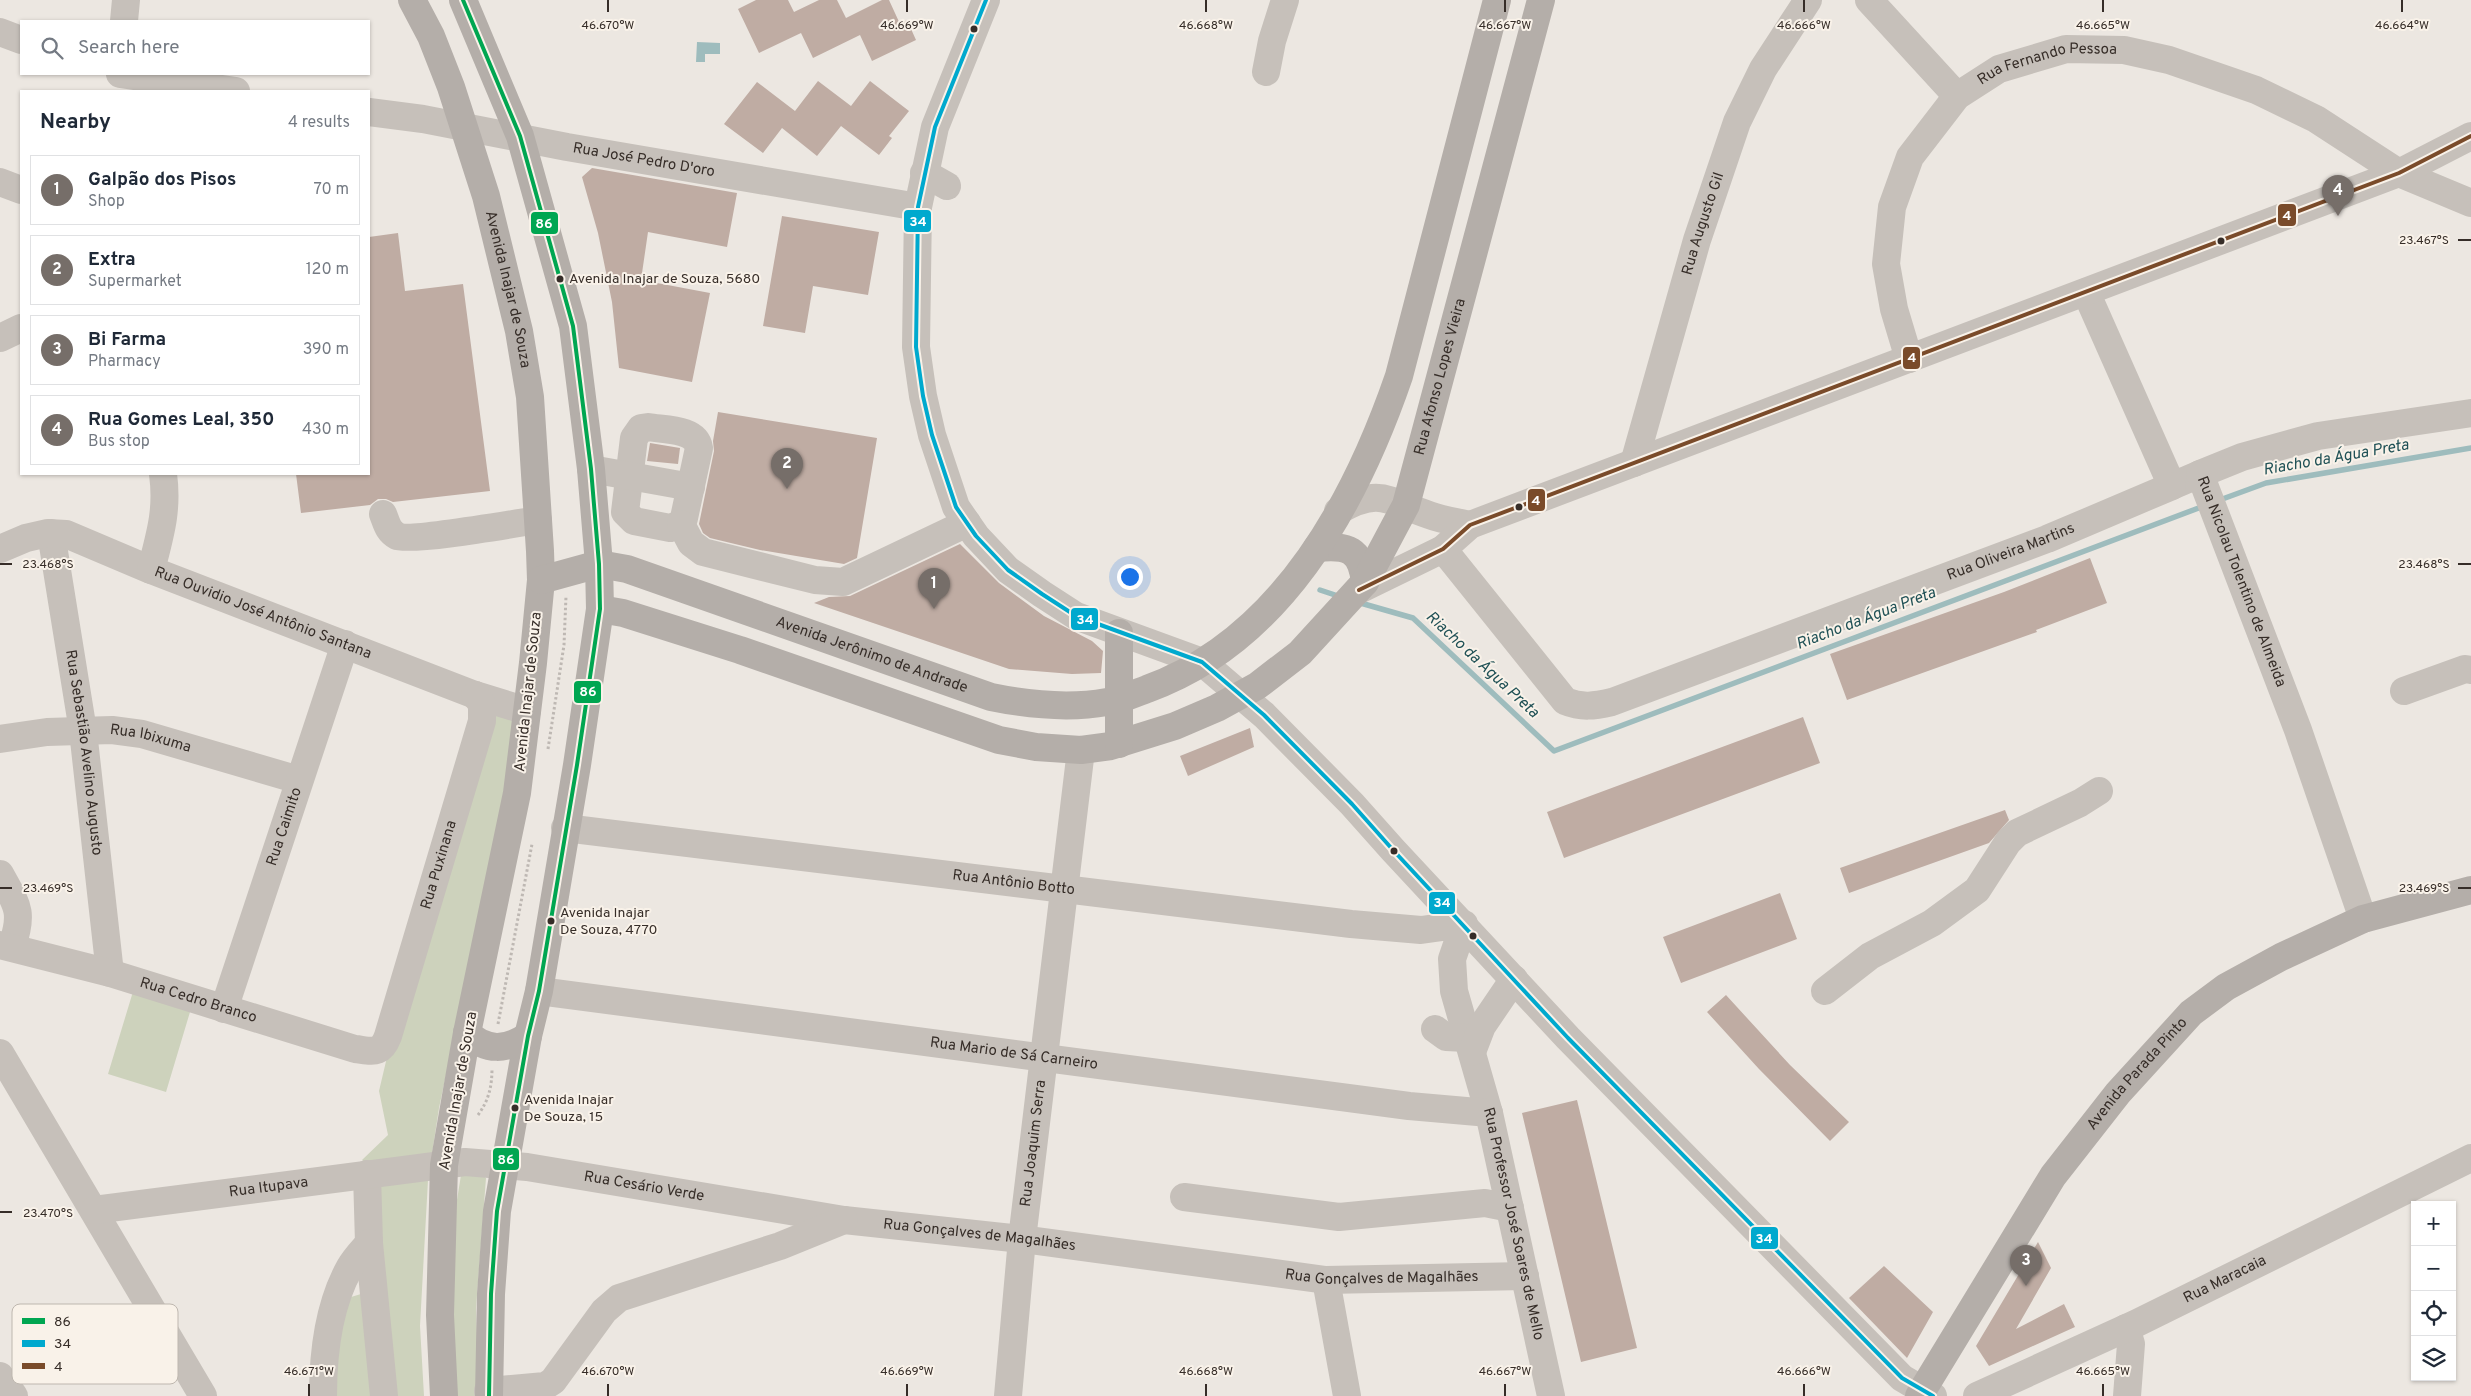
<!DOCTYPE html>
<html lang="en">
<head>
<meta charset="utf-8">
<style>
	:root { --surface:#fff; --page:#f6f6f7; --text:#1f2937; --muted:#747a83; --line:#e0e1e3; --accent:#766e69 }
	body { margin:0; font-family:Overpass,sans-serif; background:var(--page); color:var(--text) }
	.controls { position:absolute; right:15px; bottom:15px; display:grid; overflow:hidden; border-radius:0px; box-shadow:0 1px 4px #0004 }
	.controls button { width:45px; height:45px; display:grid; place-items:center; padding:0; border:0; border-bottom:1px solid var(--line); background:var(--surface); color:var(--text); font:25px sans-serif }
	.you { position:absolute; left:1129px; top:576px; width:18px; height:18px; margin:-12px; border:4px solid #fff; border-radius:50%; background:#1a73e8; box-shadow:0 0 0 8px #1a73e833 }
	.badge { display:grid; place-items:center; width:32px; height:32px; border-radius:50%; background:var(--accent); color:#fff; font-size:16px; font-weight:700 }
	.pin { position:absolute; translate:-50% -41px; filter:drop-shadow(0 1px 2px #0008) }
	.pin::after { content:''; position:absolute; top:26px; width:18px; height:15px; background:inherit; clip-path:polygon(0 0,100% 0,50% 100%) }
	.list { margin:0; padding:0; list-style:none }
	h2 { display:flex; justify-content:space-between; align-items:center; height:65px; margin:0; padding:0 20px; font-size:21px }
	h2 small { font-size:16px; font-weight:400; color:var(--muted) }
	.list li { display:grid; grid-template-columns:32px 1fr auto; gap:15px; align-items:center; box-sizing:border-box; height:70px; margin:0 10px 10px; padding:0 10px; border:1px solid var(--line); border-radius:0px }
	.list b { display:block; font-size:19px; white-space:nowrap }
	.list p { margin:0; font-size:16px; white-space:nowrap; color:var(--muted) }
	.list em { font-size:16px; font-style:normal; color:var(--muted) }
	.icon { flex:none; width:28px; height:28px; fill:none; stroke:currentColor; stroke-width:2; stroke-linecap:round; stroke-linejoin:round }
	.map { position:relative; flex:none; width:2471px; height:1396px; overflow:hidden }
	.search { position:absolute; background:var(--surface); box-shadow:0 1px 4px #0004; left:20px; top:20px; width:350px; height:55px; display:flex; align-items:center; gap:12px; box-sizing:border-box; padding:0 18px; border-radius:0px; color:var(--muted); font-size:19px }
	.panel { position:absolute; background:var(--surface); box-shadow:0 1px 4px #0004; left:20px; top:90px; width:350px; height:385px; border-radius:0px }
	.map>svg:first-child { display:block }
</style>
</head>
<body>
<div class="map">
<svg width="2471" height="1396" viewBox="0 0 2471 1396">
	<rect width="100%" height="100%" fill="#ece7e1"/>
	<path fill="#cdd2bc" d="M493,711L522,714L439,1108L428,1180L420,1326L424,1396H328L329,1353L351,1297L371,1291L373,1169L362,1160L388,1135L379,1091L448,799C453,761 465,738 493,711Z
		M135,985L193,1002L166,1092L108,1074Z
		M461,1175H482L486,1178L476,1308L479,1396H453L452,1231Z"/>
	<path fill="#9ebcbd" d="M697,42L720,43V54H705V62H696Z"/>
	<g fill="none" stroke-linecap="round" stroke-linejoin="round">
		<path stroke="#9ebcbd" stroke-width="5.5" d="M2217,501L2266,483L2471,448
			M1320,590L1341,597
			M1357,602L1413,618L1554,751L2204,506"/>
	</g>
	<path fill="#bfaca3" d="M756,0H788L794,12L819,0H837L846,18L882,0H889L900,24L907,20L916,40L872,61L860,35L813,58L801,33L759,53L738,9Z
		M818,81L851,106L870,81L909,111L889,136L892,138L879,155L841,126L817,156L782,128L763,153L724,124L757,82L795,111Z
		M592,168L737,193L727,247L648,232L641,280L710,293L692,382L619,368L612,302L598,233L582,177Z
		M782,216L879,232L868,295L813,286L805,333L763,326Z
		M398,233L405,291L463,284L490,491L393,502L386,499H378L370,505L301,513L296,474H369V237Z
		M718,412L877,438L857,558L844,564L760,550L710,538L703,533L699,524L714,451L713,441Z
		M650,443L680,448L678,464L647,461Z
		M960,544L999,583L1044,616L1092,641L1103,651L1101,673L1072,674L1009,669L814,603L829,597L850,596Z
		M2090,558L2107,603L2036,630L2037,632L1847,700L1830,654L2004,592Z
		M1803,717L1820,763L1564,858L1547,812Z
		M1250,728L1254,747L1188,776L1180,756Z
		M2005,810L2009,820L1989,843L1849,893L1840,868Z
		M1780,893L1797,939L1681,983L1663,937Z
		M1726,995L1790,1065L1849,1122L1830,1141L1759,1069L1707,1012Z
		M1577,1100L1637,1348L1581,1362L1522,1113Z
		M2038,1242L2051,1268L2016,1329L2064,1304L2075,1327L1989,1366L1976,1346Z
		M1884,1266L1933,1312L1907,1358L1849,1298Z"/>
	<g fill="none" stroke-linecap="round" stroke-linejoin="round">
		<path stroke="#beb8b3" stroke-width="3" stroke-dasharray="2.5 2.5" stroke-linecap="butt" d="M548,749L564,645L566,596
			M498,1024L532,844
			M478,1115C489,1100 492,1086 492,1068"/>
		<g stroke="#c6c0ba" stroke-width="28">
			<path d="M986,0L935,127L918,207L916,347L923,396L932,435L956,507L976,536L1008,570L1042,594L1076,616L1202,662L1264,715L1352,804L1393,850L1568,1038L1902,1378L1933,1396"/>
			<path d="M1869,0L1957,96"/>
			<path d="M124,21L126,0"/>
			<path d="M0,32L21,40"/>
			<path d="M1266,72L1272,41L1285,0"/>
			<path d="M120,74L236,91"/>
			<path id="s1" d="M369,112L423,119L567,147L918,207"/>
			<path d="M924,173L947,186"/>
			<path d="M0,182L21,190"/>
			<path id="s2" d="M2086,292L2172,486L2200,474L2298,730L2363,919"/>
			<path d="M0,338L21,328"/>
			<path id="s3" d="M1909,359L1894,309L1886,264L1892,207L1910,157L1957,96L1999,69L2066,49L2124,50L2169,60L2256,90L2316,119L2399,173L2471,203"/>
			<path d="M648,427C664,430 696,428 699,448L684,518L681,524L670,528L634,521L625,512L634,438L641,428Z"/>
			<path id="s4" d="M1634,463L1697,240L1737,122L1763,69L1808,0"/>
			<path d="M591,469L691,487"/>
			<path d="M2200,474L2242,457L2318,436L2471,413"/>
			<path d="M1338,511C1381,486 1389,502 1429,515C1442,520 1457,522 1470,525"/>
			<path d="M383,514C387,524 388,531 397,536C410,542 518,523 538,520"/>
			<path d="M681,524L691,543L703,552L815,580L843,582L967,523"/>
			<path id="s5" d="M51,533L83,731L110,973"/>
			<path id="s6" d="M0,549L26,538L48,533L66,534L151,570L475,695L527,711"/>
			<path id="s7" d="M1443,549L1565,701C1582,708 1594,706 1612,702L2047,539L2172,486"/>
			<path d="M151,570C160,535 168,510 163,474"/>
			<path d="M1359,590L1443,549L1470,525L2399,173L2471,136"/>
			<path d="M2404,691L2465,669L2471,670"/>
			<path id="s8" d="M0,739L47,732L112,730L142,734L299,780"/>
			<path id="s9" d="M565,828L1351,924L1421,930L1464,924L1452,959L1454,991L1489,1113L1551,1396"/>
			<path d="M0,874C17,905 24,911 12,946"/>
			<path id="s10" d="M0,945L110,973L355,1049C373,1051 381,1055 388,1036L482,721V704L475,695"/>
			<path id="s11" d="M539,991L1409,1106L1489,1113"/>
			<path d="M1825,991L1870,956L1932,923L1977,890L2008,842L2017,833L2080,803L2099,791"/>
			<path id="s12" d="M224,1009L345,644"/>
			<path d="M1435,1029L1446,1037L1467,1038"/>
			<path d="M1472,1052L1482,1026L1514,979"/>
			<path d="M0,1053L203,1396"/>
			<path d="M367,1174L369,1243L384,1396"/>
			<path d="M1184,1197L1339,1217L1485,1203L1510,1208"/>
			<path id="s13" d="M94,1210L465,1162L527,1167L844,1220L1022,1239L1326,1280L1525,1276"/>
			<path d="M1326,1280L1347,1396"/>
			<path d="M2126,1328L2131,1344L2127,1396"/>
			<path d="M0,1376L14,1396"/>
			<path d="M488,1391L545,1386L553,1381L604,1311L619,1298L780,1246L844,1220"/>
			<path d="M323,1396C323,1354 329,1304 350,1267C355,1258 363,1250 369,1243"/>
			<path id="s14" d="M1008,1396L1022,1239L1081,750"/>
			<path id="s15" d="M1977,1396L2135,1324L2471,1158"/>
		</g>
		<g stroke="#b4aea9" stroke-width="28">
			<path id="s16" d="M412,0L431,36L451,87L486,196L519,331L530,397L540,551L541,580L533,663L517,793L467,1033L444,1165L440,1315L444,1396"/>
			<path d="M463,0L520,136L573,326L591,469L599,564L600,609L577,765L539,991L528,1036L497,1211L491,1294L489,1396"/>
			<path d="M1317,548C1348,545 1361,549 1365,582"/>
			<path id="s17" d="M541,580L599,564L627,569L991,697C1030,705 1068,709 1107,702C1121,700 1134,694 1147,689C1281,641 1355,504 1399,376L1497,0"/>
			<path id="s18" d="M600,609L623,613L740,650L999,740L1036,747L1081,750L1111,746L1175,726L1217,708L1257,686L1300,653L1365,582L1406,505L1541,0"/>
			<path d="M1119,744V633"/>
			<path d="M467,1033C486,1052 507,1050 528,1036"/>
			<path id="s19" d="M1919,1396L2053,1176L2118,1093L2191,1013L2226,987L2281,957L2363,919L2471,890"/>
		</g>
		<defs>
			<path id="bus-1" d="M463,0L520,136L573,326L591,469L599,564L600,609L577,765L539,991L528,1036L497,1211L491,1294L489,1396"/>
			<path id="bus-2" d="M986,0L935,127L918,207L916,347L923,396L932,435L956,507L976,536L1008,570L1042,594L1076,616L1202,662L1264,715L1352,804L1393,850L1568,1038L1902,1378L1933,1396"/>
			<path id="bus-3" d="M1359,590L1443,549L1470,525L2399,173L2471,136"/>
		</defs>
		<use href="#bus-1" stroke="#f9f2e9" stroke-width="8"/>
		<use href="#bus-2" stroke="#f9f2e9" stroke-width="8"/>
		<use href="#bus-3" stroke="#f9f2e9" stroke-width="8"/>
		<use href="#bus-1" stroke="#00a651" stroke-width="4"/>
		<use href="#bus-2" stroke="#00a9ce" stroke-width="4"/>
		<use href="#bus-3" stroke="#7a4b2a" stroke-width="4"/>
	</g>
	<path fill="none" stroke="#362d28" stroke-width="2" d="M608,0V12M907,0V12M1206,0V12M1505,0V12M1804,0V12M2103,0V12M2402,0V12M2458,240H2471M0,564H12M2458,564H2471M0,888H12M2458,888H2471M0,1212H12M309,1384V1396M608,1384V1396M907,1384V1396M1206,1384V1396M1505,1384V1396M1804,1384V1396M2103,1384V1396"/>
	<g fill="#362d28" stroke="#f9f2e9" stroke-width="2">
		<circle cx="974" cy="29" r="4.5"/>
		<circle cx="2221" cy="241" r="4.5"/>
		<circle cx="560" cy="279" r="4.5"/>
		<circle cx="1519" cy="507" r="4.5"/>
		<circle cx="1394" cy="851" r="4.5"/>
		<circle cx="551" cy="921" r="4.5"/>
		<circle cx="1473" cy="936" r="4.5"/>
		<circle cx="515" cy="1108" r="4.5"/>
	</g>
	<g text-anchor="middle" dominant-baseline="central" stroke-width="4" stroke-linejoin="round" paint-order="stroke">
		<g font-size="14" fill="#362d28" stroke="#f9f2e9" text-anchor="start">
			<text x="569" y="279">Avenida Inajar de Souza, 5680</text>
			<text x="560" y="913">Avenida Inajar<tspan x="560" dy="17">De Souza, 4770</tspan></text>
			<text x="524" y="1100">Avenida Inajar<tspan x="524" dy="17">De Souza, 15</tspan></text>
		</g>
		<g font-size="15" fill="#362d28" stroke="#f9f2e9">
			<text stroke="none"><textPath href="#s3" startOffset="384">Rua Fernando Pessoa</textPath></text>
			<text stroke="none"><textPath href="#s1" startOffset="279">Rua José Pedro D'oro</textPath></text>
			<text stroke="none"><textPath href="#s4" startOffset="249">Rua Augusto Gil</textPath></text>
			<text stroke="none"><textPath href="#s16" startOffset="306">Avenida Inajar de Souza</textPath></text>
			<text stroke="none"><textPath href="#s18" startOffset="1062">Rua Afonso Lopes Vieira</textPath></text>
			<text stroke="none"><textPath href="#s7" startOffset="669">Rua Oliveira Martins</textPath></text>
			<text stroke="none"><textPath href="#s2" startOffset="358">Rua Nicolau Tolentino de Almeida</textPath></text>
			<text stroke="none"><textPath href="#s6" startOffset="281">Rua Ouvidio José Antônio Santana</textPath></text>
			<text stroke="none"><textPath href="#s17" startOffset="348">Avenida Jerônimo de Andrade</textPath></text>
			<text transform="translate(529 692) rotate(-84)">Avenida Inajar de Souza</text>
			<text stroke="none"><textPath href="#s8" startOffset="152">Rua Ibixuma</textPath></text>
			<text stroke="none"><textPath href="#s5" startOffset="222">Rua Sebastião Avelino Augusto</textPath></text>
			<text stroke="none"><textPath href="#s12" startOffset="192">Rua Caimito</textPath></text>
			<text stroke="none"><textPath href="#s10" startOffset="589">Rua Puxinana</textPath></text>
			<text stroke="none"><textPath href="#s9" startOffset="452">Rua Antônio Botto</textPath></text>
			<text stroke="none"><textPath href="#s10" startOffset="206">Rua Cedro Branco</textPath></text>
			<text stroke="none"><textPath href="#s11" startOffset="479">Rua Mario de Sá Carneiro</textPath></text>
			<text stroke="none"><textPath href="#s19" startOffset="390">Avenida Parada Pinto</textPath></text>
			<text transform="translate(459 1091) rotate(-80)">Avenida Inajar de Souza</text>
			<text stroke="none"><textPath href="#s14" startOffset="254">Rua Joaquim Serra</textPath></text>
			<text stroke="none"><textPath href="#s13" startOffset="176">Rua Itupava</textPath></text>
			<text stroke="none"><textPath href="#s13" startOffset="555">Rua Cesário Verde</textPath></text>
			<text stroke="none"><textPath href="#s9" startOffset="1215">Rua Professor José Soares de Mello</textPath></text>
			<text stroke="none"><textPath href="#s13" startOffset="894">Rua Gonçalves de Magalhães</textPath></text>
			<text stroke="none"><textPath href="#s13" startOffset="1299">Rua Gonçalves de Magalhães</textPath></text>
			<text stroke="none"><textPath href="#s15" startOffset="274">Rua Maracaia</textPath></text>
		</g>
		<g font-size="16" font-style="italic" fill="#205156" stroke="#f9f2e9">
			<text transform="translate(2336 458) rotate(-10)">Riacho da Água Preta</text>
			<text transform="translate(1866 619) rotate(-21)">Riacho da Água Preta</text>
			<text transform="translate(1482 665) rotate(43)">Riacho da Água Preta</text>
		</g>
	</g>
	<rect x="12" y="1304" width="166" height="80" rx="8" fill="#f9f2e9" stroke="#beb7af" stroke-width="1"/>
	<rect x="22" y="1318" width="23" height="6" fill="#00a651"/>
	<rect x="22" y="1340" width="23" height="7" fill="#00a9ce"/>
	<rect x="22" y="1363" width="23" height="6" fill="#7a4b2a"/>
	<g font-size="14" fill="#362d28">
		<text x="54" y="1326">86</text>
		<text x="54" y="1348">34</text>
		<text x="54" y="1371">4</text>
	</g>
	<g font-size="12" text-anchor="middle" fill="#362d28" stroke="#f9f2e9" stroke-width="4" stroke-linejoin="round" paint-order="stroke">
		<text x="608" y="29">46.670°W</text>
		<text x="907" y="29">46.669°W</text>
		<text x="1206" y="29">46.668°W</text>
		<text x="1505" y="29">46.667°W</text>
		<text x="1804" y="29">46.666°W</text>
		<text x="2103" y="29">46.665°W</text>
		<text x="2402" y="29">46.664°W</text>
		<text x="2424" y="244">23.467°S</text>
		<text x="48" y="568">23.468°S</text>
		<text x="2424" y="568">23.468°S</text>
		<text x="48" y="892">23.469°S</text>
		<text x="2424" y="892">23.469°S</text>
		<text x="48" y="1217">23.470°S</text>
		<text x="309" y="1375">46.671°W</text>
		<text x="608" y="1375">46.670°W</text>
		<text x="907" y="1375">46.669°W</text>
		<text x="1206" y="1375">46.668°W</text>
		<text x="1505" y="1375">46.667°W</text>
		<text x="1804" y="1375">46.666°W</text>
		<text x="2103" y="1375">46.665°W</text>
	</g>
	<g stroke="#f9f2e9" stroke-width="2">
		<rect x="2277" y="203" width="20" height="24" rx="5" fill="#7a4b2a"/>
		<rect x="903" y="209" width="29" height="24" rx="5" fill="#00a9ce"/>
		<rect x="530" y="211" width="29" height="24" rx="5" fill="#00a651"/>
		<rect x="1902" y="346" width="19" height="24" rx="5" fill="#7a4b2a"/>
		<rect x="1527" y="488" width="19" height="24" rx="5" fill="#7a4b2a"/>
		<rect x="1070" y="607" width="29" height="24" rx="5" fill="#00a9ce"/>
		<rect x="573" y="680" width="29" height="24" rx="5" fill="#00a651"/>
		<rect x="1428" y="891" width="28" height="24" rx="5" fill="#00a9ce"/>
		<rect x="492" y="1147" width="28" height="24" rx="5" fill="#00a651"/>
		<rect x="1750" y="1226" width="29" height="24" rx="5" fill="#00a9ce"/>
	</g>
	<g font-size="14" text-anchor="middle" font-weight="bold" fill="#fff">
		<text x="2287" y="220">4</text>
		<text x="918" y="226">34</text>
		<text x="544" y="228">86</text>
		<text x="1912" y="362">4</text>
		<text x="1536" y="505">4</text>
		<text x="1085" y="624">34</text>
		<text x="588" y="696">86</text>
		<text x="1442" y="907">34</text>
		<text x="506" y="1164">86</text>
		<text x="1764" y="1243">34</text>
	</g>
</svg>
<div class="controls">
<button>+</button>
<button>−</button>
<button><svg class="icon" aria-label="locate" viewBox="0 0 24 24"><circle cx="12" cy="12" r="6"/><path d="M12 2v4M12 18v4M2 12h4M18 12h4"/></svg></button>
<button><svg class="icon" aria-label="layers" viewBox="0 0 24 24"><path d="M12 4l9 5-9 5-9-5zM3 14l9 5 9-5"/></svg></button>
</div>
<div class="you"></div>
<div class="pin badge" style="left:934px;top:609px">1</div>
<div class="pin badge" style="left:787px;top:489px">2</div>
<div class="pin badge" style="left:2026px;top:1286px">3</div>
<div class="pin badge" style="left:2338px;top:216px">4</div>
<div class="search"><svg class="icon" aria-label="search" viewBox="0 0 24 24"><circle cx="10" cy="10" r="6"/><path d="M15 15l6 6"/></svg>Search here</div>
<section class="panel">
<h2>Nearby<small>4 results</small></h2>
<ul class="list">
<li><span class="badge">1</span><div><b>Galpão dos Pisos</b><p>Shop</p></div><em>70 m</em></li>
<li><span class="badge">2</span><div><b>Extra</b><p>Supermarket</p></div><em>120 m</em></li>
<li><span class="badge">3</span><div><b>Bi Farma</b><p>Pharmacy</p></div><em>390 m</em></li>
<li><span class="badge">4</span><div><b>Rua Gomes Leal, 350</b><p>Bus stop</p></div><em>430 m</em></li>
</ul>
</section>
</div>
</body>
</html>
